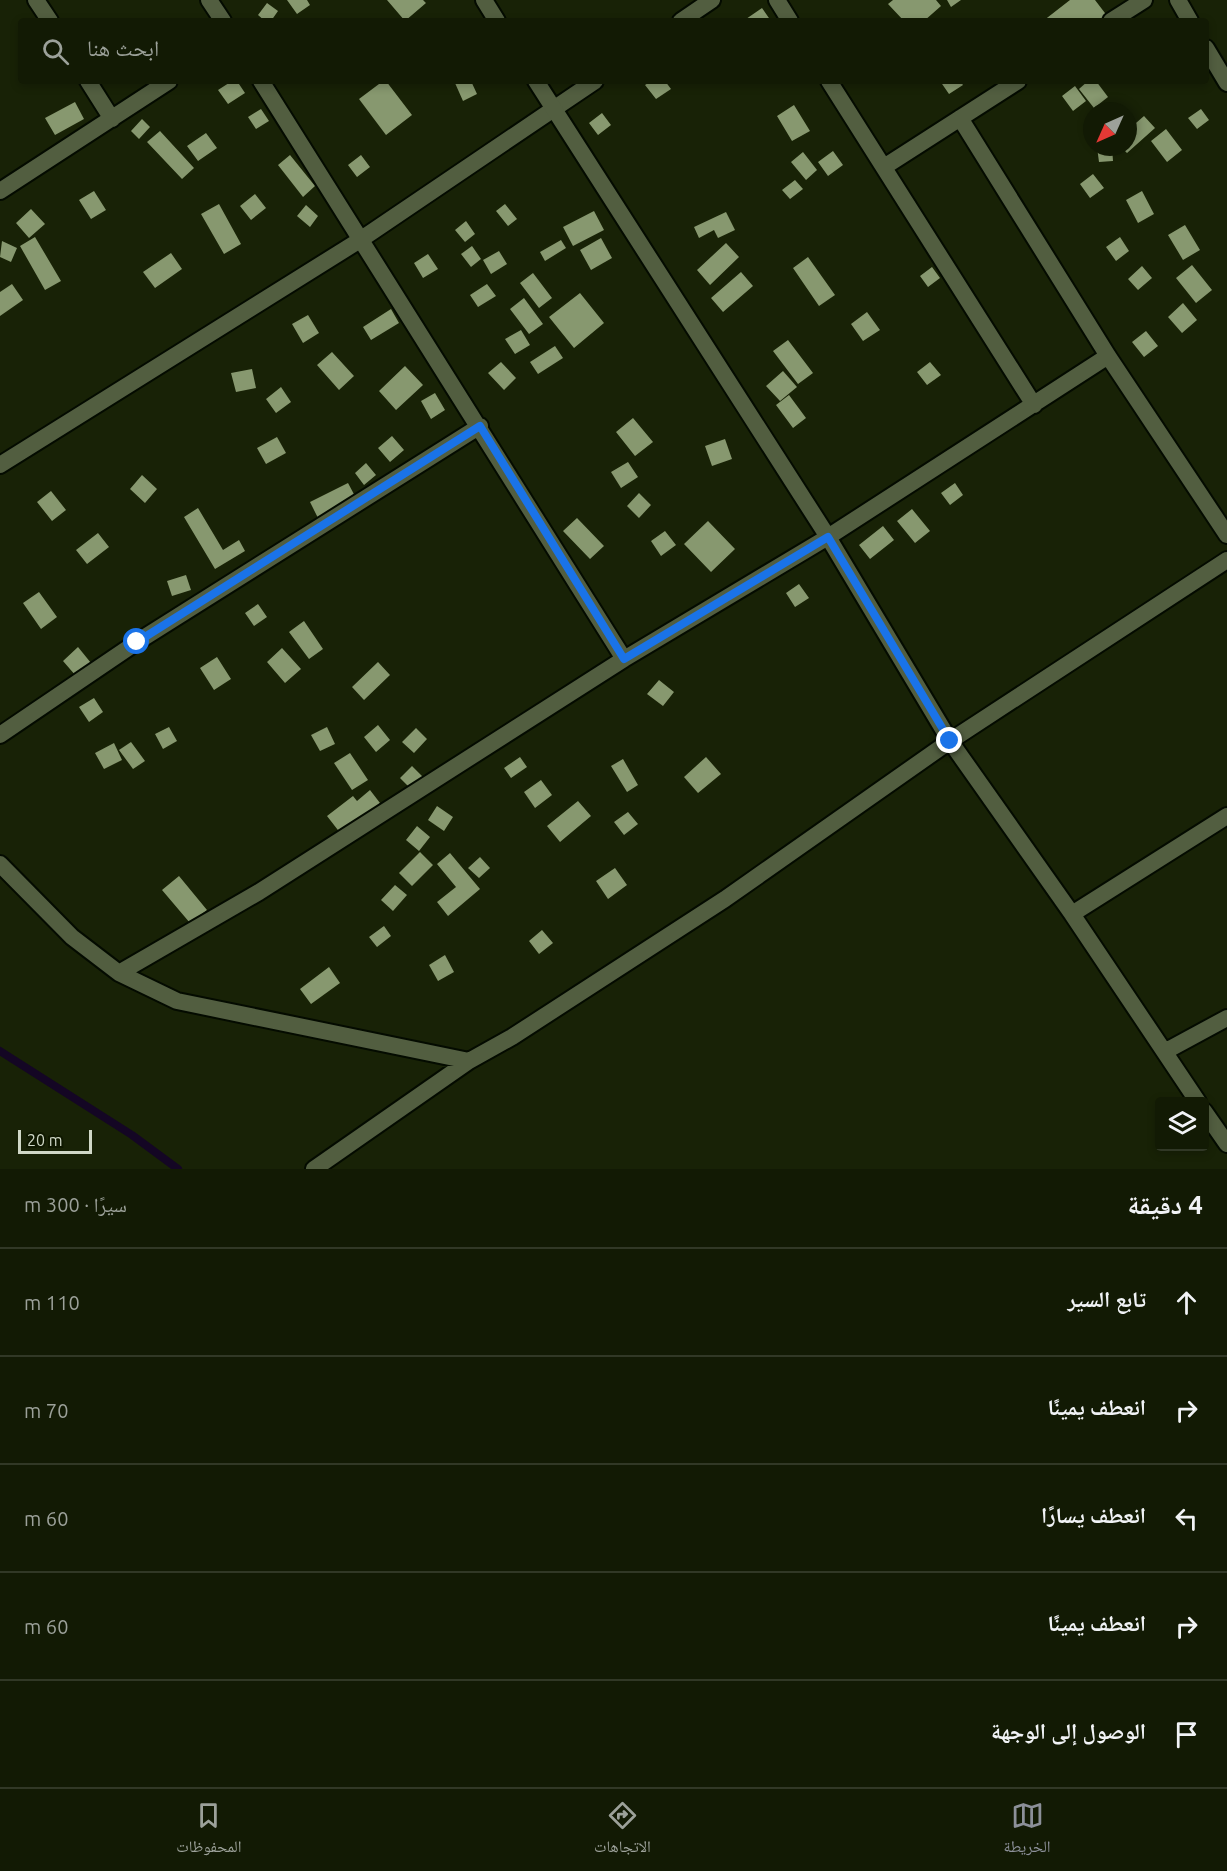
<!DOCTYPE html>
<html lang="ar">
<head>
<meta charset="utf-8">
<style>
	:root { --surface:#121a04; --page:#1f2713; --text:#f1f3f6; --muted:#9ca19a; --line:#313826; --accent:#8c9099 }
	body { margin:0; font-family:Ubuntu,"Noto Naskh Arabic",sans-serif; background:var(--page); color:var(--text); direction:rtl }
	.controls { position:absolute; right:18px; bottom:18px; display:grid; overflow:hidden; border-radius:6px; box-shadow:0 3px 9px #0003 }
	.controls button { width:54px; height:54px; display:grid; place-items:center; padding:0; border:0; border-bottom:2px solid var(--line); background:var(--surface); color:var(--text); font:30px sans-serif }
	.compass { position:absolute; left:1083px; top:102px; width:54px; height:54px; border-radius:50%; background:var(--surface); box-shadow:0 3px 9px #0003; rotate:225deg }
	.scale { position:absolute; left:18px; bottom:15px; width:74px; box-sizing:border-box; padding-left:6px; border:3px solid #d0d8c7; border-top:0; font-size:16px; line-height:21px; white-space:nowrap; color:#d0d8c7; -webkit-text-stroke:4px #0f1800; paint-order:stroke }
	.stop { position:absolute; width:18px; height:18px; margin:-14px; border:4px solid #1a73e8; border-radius:50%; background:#fff }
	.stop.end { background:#1a73e8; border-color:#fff; box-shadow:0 2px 6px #0008 }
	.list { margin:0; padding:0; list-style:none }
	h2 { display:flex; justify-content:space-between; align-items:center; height:78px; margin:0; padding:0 24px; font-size:26px }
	h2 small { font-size:20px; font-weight:400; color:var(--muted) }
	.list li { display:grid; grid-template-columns:39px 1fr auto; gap:18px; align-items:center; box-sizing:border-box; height:108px; padding:0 24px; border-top:2px solid var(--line) }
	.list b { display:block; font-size:22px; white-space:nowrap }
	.list em { font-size:20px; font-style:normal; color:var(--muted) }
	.icon { flex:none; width:33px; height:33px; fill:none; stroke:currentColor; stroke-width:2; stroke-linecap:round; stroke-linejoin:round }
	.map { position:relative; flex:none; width:1227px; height:1169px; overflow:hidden; direction:ltr }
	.search { position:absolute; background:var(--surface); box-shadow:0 3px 9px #0003; left:18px; right:18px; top:18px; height:66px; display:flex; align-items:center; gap:15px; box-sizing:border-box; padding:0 21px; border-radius:6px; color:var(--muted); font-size:22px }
	.sheet { height:618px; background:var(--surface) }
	nav { display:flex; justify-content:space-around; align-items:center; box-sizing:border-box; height:84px; border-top:2px solid var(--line); background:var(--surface); font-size:16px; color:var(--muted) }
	nav a { display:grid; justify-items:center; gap:3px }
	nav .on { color:var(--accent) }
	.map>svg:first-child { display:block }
</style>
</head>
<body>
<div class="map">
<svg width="1227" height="1169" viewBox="0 0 1227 1169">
	<rect width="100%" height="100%" fill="#182206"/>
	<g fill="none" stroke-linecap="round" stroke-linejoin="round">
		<path stroke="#140624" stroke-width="8" d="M0,1051L132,1135L178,1169"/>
	</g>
	<path fill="#87986f" d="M287,0H307L310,5L297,14Z
		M387,0H423L426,3L405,21Z
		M893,0H936L941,6L924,21H904L888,4Z
		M947,0H961L951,7Z
		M1070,0H1095L1108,17L1102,21H1043Z
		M267,3L278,11L271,21H265L258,15Z
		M762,8L771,21H748L746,19Z
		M232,81H237L245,93L228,104L218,90Z
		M383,81H386L412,115L386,135L359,99Z
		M458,81H471L477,94L463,101L455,83Z
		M651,81H665L671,89L656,99L645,85Z
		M940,81H960L963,85L949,94Z
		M1088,81H1096L1108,97L1094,108L1079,89Z
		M1075,86L1086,101L1073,111L1062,96Z
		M75,102L84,119L55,135L45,118Z
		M794,105L810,131L792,141L777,116Z
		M261,109L269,121L256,129L248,117Z
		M1201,109L1209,120L1197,129L1188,118Z
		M602,113L611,125L598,135L589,123Z
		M1144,116L1155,128L1127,153L1121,147H1128V130Z
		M142,119L150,127L139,139L131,131Z
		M1166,129L1182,150L1167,162L1151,141Z
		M160,131L194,168L182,179L147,142Z
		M206,133L217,148L198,161L187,146Z
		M1097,147H1112L1113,161L1099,162Z
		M833,151L843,165L828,176L818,162Z
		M803,152L817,170L806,180L791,162Z
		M290,155L315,186L303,197L278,165Z
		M361,155L370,167L357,177L348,165Z
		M1093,174L1104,188L1090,198L1080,184Z
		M795,180L803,189L790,199L782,190Z
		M94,191L106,210L91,219L79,200Z
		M1142,191L1154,214L1138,223L1126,200Z
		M255,194L266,208L251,220L240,206Z
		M219,204L241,244L224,254L201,214Z
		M505,204L517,219L508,226L496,211Z
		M306,205L318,216L310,227L297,216Z
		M31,209L45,224L29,238L16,223Z
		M594,211L604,230L573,246L563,227Z
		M726,212L735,230L718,238L714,230L699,238L694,227Z
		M466,221L475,234L465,242L455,230Z
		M1185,225L1200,250L1183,260L1168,235Z
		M35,237L61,281L45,290L20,246Z
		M1120,237L1129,251L1116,261L1106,247Z
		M601,238L612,258L591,270L580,250Z
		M561,240L566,248L545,261L540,252Z
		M2,241L17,248L11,262L0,257Z
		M726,243L739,257L710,285L697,270Z
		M472,246L481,259L471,267L461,254Z
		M499,251L507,264L491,274L483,260Z
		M171,253L182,269L155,288L143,272Z
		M428,254L438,269L423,278L414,263Z
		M808,257L835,295L819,306L793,268Z
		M1192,265L1212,290L1196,303L1176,278Z
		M1142,266L1152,278L1138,290L1128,279Z
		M932,267L940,278L928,287L920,276Z
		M741,272L753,286L723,312L711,298Z
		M533,273L552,298L539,308L520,283Z
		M12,284L23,300L0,316V292Z
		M487,284L496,296L478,307L470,295Z
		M580,293L604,323L574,348L549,317Z
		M524,298L543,324L529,334L510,309Z
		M1183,303L1197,320L1182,333L1168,317Z
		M391,309L399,323L371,340L363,327Z
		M867,312L880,330L863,341L851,324Z
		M308,315L319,333L303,343L292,324Z
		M521,330L530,345L515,354L505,339Z
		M1146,331L1158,346L1144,357L1132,342Z
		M788,340L813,373L798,384L773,351Z
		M555,346L563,358L538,374L530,362Z
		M332,352L354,376L339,390L317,365Z
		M501,362L516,378L504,390L488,373Z
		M930,362L941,375L927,385L917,372Z
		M405,366L423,385L396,410L379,391Z
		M252,369L256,388L236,392L231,373Z
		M783,371L797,387L780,401L766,386Z
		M281,387L291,402L276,413L266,399Z
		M435,393L445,410L431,419L421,401Z
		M789,395L806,418L793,428L776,405Z
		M633,418L653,442L635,456L616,432Z
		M392,436L404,450L390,462L378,448Z
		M277,437L286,453L266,464L257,448Z
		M725,439L732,459L712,466L705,446Z
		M628,462L638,477L621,488L611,472Z
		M366,463L376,475L364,485L355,473Z
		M142,475L157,489L145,503L130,489Z
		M348,483L356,498L318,518L310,502Z
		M955,483L963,495L950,505L941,493Z
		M51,491L66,510L52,521L37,502Z
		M639,493L651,505L639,518L627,506Z
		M198,508L223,550L239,540L245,551L215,569L184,517Z
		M912,509L930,531L915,543L897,521Z
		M577,518L604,546L590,559L563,531Z
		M708,521L735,549L711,572L684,544Z
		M883,526L894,540L870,559L859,545Z
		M665,531L676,545L661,556L651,541Z
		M98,533L109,547L87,564L76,550Z
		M186,575L191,590L172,596L167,581Z
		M799,584L809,598L795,607L786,593Z
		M39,592L57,617L41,629L23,603Z
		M258,604L267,617L254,626L245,613Z
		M304,621L323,649L309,659L289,632Z
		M78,647L91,663L76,676L63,661Z
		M282,648L301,669L285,683L267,662Z
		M217,657L231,679L214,690L200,668Z
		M378,662L390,675L364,700L352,687Z
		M659,680L674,692L663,706L647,694Z
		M94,698L103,712L89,722L79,707Z
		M378,725L390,740L376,752L364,737Z
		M169,727L177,741L163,749L155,734Z
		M327,727L335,744L320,751L311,735Z
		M416,728L427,739L414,753L402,742Z
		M131,742L145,761L133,769L119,750Z
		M114,743L122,760L104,769L95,753Z
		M350,753L368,780L352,790L334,763Z
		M520,757L527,767L511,778L504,768Z
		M706,757L721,774L698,793L684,777Z
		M623,759L638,785L627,792L611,766Z
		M412,766L424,778L412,790L400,778Z
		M541,780L552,795L535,808L524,792Z
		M370,790L380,803L341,834L327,816L353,796L357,801Z
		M578,801L591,816L560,842L547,826Z
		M437,806L453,817L444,831L428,820Z
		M628,812L638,824L624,835L614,822Z
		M417,826L430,837L419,851L406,840Z
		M420,852L433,865L412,886L399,873Z
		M450,853L480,889L448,916L437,902L456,887L437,864Z
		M480,857L490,868L479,878L468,868Z
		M615,868L627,885L608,899L596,881Z
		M179,876L207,910L190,923L162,890Z
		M395,885L407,895L393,911L381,900Z
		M384,926L391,936L377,947L369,937Z
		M542,930L553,943L539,954L529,941Z
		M445,955L454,972L438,981L429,965Z
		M329,967L340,983L311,1004L300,989Z"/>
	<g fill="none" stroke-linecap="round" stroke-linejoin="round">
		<defs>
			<path id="minor" d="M36,0L50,21
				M209,0L223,21
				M777,0L790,21
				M1178,0L1190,21
				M681,21L712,0
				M1111,21L1144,0
				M1206,48L1227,83
				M88,81L112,119
				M261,81L624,659
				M829,81L1034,405
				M960,118L1108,356L1227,535
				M884,167L1018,81
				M0,191L169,81
				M0,465L360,240L595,81
				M0,735L137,642L480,426
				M0,864L72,937L119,973L177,1001L469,1061
				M1072,914L1227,816
				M119,973L259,892L624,659L828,537L1108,356
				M1166,1051L1227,1018
				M1204,1111L1227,1144
				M314,1169L469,1061L512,1037L725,899L950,741L1072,914L1198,1102"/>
			<path id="tertiary" d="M484,0L497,21
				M536,81L828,537L950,741L1227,560"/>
		</defs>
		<use href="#minor" stroke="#040b00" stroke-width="20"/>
		<use href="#tertiary" stroke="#040b00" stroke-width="20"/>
		<use href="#minor" stroke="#525e40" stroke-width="16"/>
		<use href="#tertiary" stroke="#525e40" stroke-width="16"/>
	</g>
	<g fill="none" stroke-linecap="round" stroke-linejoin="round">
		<path stroke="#1a73e8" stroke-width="8" d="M137,642L480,426L624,659L828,537L950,741"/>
	</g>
</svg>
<div class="controls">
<button><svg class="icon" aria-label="layers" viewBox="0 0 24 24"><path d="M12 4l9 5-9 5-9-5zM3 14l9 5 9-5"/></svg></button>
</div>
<svg class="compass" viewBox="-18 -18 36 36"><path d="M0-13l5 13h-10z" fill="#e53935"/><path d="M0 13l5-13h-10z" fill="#9ca19a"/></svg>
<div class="scale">20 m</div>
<div class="stop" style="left:137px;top:642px"></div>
<div class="stop end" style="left:950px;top:741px"></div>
<div class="search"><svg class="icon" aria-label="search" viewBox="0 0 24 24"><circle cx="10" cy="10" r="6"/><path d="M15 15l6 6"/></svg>ابحث هنا</div>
</div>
<section class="sheet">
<h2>4 دقيقة<small>سيرًا · 300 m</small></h2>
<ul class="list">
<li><svg class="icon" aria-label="ahead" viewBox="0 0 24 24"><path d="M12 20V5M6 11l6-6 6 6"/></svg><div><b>تابع السير</b></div><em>110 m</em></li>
<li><svg class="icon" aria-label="right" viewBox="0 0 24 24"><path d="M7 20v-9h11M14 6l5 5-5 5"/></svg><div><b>انعطف يمينًا</b></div><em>70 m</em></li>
<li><svg class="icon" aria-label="left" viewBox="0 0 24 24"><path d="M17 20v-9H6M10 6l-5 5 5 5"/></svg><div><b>انعطف يسارًا</b></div><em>60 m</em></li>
<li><svg class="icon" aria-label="right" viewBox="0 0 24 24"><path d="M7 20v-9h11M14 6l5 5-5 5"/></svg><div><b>انعطف يمينًا</b></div><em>60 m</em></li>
<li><svg class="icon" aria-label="arrive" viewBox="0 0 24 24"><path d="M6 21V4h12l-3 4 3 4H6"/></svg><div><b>الوصول إلى الوجهة</b></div></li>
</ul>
</section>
<nav>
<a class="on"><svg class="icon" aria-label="map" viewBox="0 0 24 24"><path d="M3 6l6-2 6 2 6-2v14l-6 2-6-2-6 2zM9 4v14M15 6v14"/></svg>الخريطة</a>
<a><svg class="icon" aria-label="directions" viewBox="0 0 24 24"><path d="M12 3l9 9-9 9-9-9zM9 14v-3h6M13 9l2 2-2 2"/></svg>الاتجاهات</a>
<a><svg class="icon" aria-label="saved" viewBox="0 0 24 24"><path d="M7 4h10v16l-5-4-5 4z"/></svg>المحفوظات</a>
</nav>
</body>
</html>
